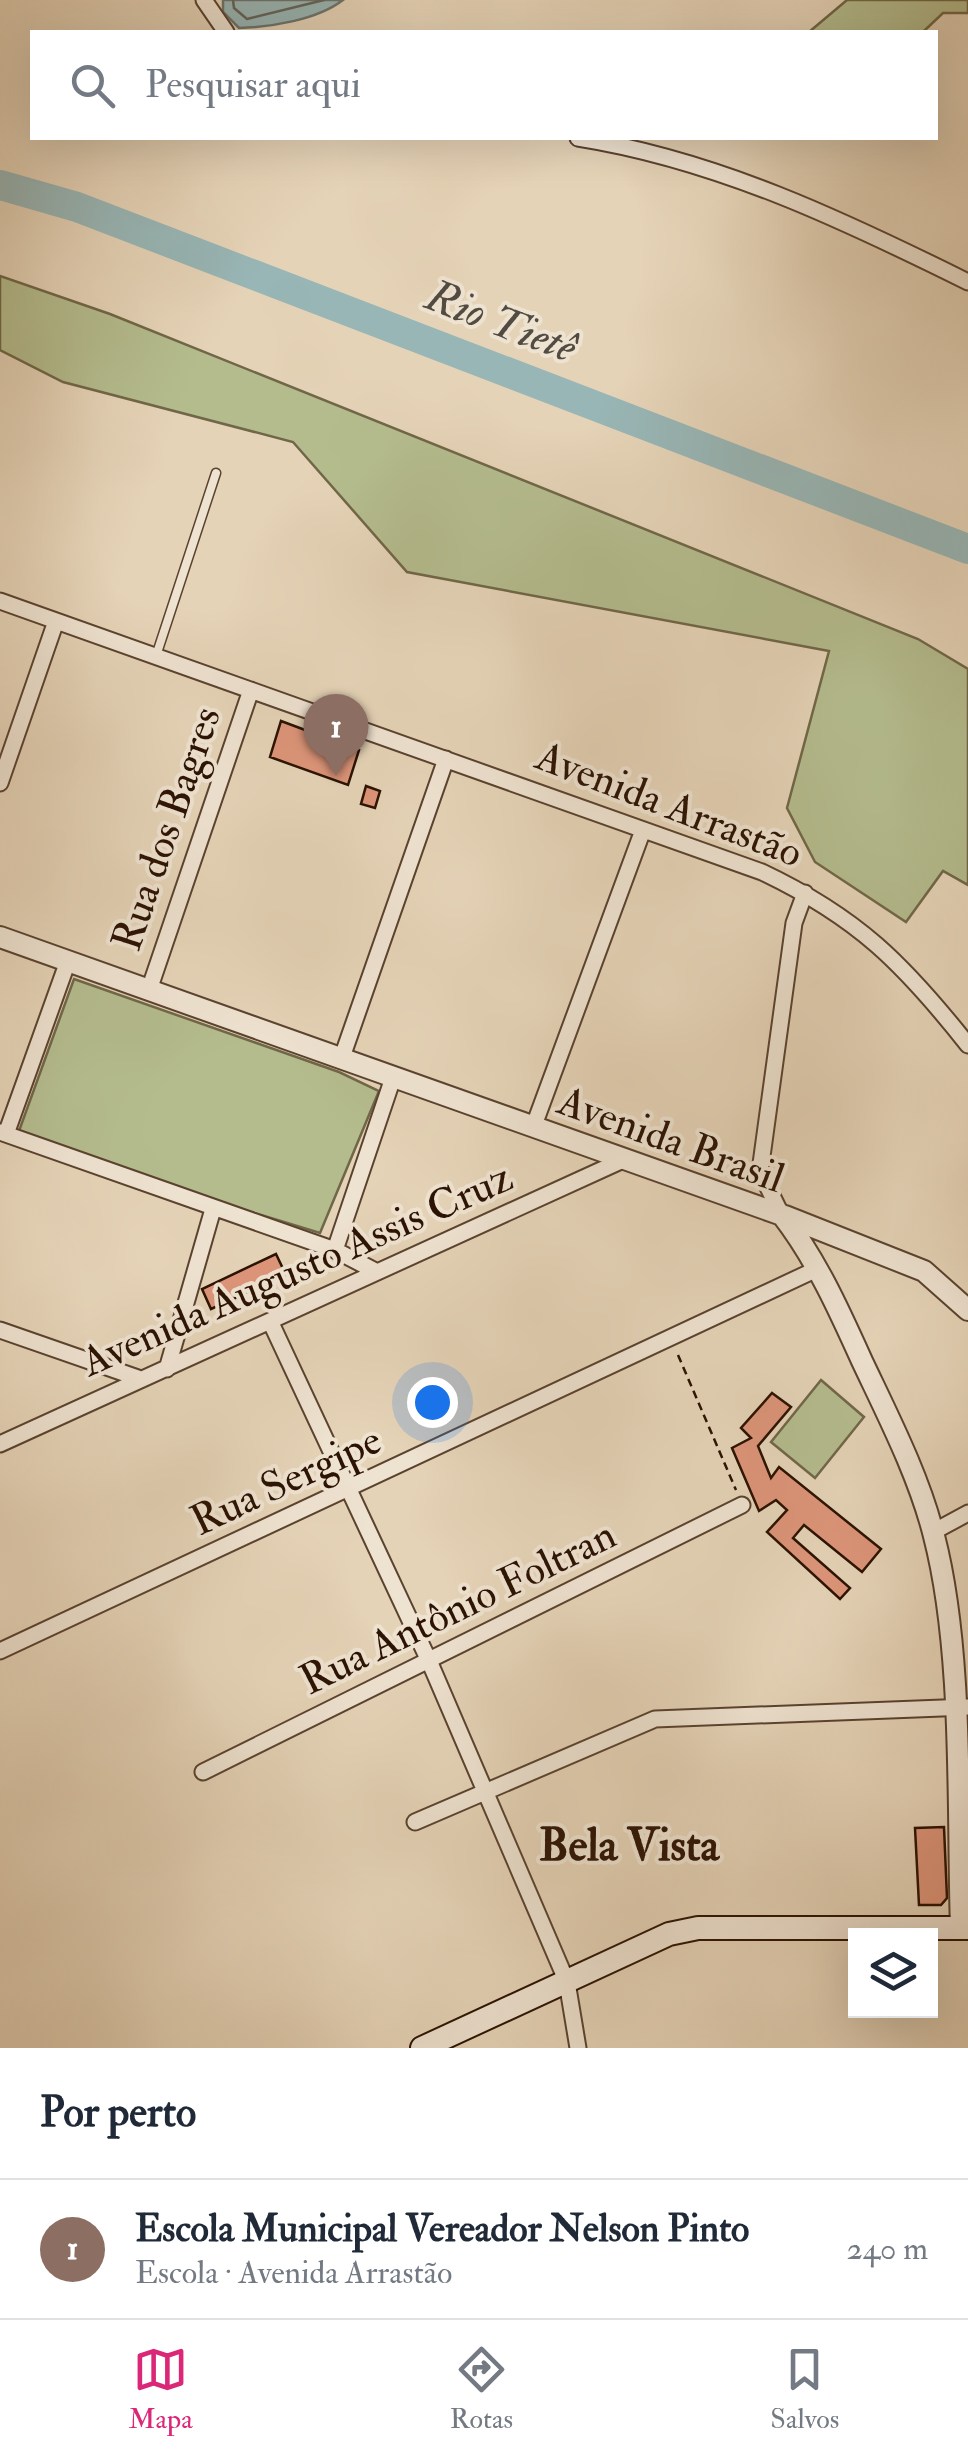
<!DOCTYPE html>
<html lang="pt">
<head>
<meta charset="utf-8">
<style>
	:root { --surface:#fff; --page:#f2f2f3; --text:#1f2937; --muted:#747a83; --line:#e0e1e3; --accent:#db2777 }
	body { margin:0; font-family:"IM FELL Double Pica",serif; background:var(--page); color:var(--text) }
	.controls { position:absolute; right:30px; bottom:30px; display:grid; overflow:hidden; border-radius:0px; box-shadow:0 10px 40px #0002 }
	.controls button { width:90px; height:90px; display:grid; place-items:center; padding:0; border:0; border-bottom:2px solid var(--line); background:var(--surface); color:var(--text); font:50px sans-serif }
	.you { position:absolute; left:432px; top:1402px; width:35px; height:35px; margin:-25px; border:8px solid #fff; border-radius:50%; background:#1a73e8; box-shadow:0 0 0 15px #1a73e833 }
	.badge { display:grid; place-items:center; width:65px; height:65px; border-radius:50%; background:var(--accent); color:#fff; font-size:32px; font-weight:700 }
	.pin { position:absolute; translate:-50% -82px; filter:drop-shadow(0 2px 5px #0008) }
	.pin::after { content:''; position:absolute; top:52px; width:35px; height:30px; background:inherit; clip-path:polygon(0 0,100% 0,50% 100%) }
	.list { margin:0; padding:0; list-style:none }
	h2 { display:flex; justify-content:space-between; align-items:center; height:130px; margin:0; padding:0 40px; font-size:42px }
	h2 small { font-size:32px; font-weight:400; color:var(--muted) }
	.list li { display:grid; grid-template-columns:65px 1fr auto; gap:30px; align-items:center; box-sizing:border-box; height:140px; padding:0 40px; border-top:2px solid var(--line) }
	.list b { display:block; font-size:38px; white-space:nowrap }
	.list p { margin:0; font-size:32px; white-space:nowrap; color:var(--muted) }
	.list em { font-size:32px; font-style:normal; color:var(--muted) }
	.icon { flex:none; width:55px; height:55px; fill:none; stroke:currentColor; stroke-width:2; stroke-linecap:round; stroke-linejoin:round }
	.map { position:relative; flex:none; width:968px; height:2048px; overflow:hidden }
	.search { position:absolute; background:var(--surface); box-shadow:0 10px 40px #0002; left:30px; right:30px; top:30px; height:110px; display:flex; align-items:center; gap:25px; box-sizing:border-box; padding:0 35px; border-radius:0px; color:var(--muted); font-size:38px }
	.sheet { height:270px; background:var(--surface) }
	nav { display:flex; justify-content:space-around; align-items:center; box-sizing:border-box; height:140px; border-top:2px solid var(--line); background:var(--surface); font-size:28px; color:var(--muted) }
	nav a { display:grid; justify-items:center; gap:5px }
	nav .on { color:var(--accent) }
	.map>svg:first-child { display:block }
</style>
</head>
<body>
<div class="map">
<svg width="968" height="2048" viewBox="0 0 968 2048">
	<rect width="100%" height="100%" fill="#e5d3b7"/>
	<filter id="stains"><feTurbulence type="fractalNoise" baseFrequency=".002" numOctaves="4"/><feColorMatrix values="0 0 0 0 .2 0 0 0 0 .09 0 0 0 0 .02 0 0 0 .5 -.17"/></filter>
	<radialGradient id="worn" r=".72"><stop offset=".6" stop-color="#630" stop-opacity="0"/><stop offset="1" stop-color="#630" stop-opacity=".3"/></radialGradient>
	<path fill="#b4bc8e" stroke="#706748" stroke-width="2.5" d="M847,0H968V13H943L923,32H809Z
		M0,276L110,314L918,639L968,669V885L943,871L906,922L815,862L787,808L829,651L407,572L293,442L63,382L0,350Z
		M74,979L339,1072L379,1091L320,1233L215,1201L19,1131Z
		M821,1380L864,1417L815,1478L771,1442Z"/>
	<path fill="#98b6b6" stroke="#6c746e" stroke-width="2.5" d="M223,0H343C317,20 271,27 239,28L223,12Z"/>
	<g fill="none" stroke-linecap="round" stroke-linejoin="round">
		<path stroke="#62645c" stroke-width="2.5" d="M233,0L234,8L247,19L324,0"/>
		<path stroke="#98b6b6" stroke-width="30" d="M0,185L77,207L968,549"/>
	</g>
	<path fill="#dd957a" stroke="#2b1202" stroke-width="2.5" d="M281,721L359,750L348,785L270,757Z
		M366,786L380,791L375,808L361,804Z
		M276,1254L286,1275L211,1309L202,1289Z
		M772,1393L791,1407L758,1446L771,1478L779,1467L881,1549L862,1572L804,1525L793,1538L850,1588L840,1599L767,1532L787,1510L776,1500L759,1511L732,1448L751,1438L741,1428Z
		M944,1827L947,1898L941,1905H919L915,1828Z"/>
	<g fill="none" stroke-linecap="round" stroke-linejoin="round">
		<defs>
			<path id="service" d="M156,656L216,473"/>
			<path id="minor" d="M204,0L226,32
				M578,138C717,160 843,220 968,282
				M0,601L762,872C857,917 903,963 968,1045
				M0,783L56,621
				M149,990L251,690
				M341,1060L446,759
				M533,1128L643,830
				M0,1132L335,1250L377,1272
				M6,1134L68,961
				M781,1214L760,1171L794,923L805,893
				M335,1250L393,1078
				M271,1323L430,1663L567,1982L578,2048
				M0,1330L138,1378
				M167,1369L213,1209
				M0,1444L623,1160
				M933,1532L968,1513
				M0,1651L817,1269
				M203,1772L742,1505
				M415,1822L655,1719L968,1707"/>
			<path id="tertiary" d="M0,937L782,1215C816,1259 839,1310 862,1361C888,1416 919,1476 934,1536C964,1652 957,1808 961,1929
				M785,1216L924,1271L968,1310"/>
			<path id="secondary" d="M422,2048L669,1934L698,1928H968"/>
		</defs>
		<use href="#service" stroke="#5a422f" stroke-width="11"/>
		<use href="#minor" stroke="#5a422f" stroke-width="19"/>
		<use href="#tertiary" stroke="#5a422f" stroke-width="24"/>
		<use href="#secondary" stroke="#2b1202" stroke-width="26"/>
		<path stroke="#2b1202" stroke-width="2.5" stroke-dasharray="8 5" stroke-linecap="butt" d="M678,1355L736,1490"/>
		<use href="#service" stroke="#eee2d0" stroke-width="8"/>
		<use href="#minor" stroke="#eee2d0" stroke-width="15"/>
		<use href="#tertiary" stroke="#eee2d0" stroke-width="20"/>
		<use href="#secondary" stroke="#eee2d0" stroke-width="22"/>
	</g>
	<g text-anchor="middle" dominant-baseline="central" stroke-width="8" stroke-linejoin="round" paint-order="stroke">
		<g font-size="42" fill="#2b1202" stroke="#eee2d0">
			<text transform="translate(669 805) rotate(21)">Avenida Arrastão</text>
			<text transform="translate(167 829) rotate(-71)">Rua dos Bagres</text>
			<text transform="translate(671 1140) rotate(20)">Avenida Brasil</text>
			<text transform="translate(297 1270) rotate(-24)">Avenida Augusto Assis Cruz</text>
			<text transform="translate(286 1481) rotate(-25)">Rua Sergipe</text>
			<text transform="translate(458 1608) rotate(-26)">Rua Antônio Foltran</text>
		</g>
		<g font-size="45" font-style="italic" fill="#514b41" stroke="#eee2d0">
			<text transform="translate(501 322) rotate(21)">Rio Tietê</text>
		</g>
		<g font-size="45" font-weight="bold" fill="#2b1202" stroke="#eee2d0">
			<text x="629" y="1846">Bela Vista</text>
		</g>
	</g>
	<rect width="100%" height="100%" filter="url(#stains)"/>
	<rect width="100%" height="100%" fill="url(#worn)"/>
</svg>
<div class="controls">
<button><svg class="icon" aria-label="layers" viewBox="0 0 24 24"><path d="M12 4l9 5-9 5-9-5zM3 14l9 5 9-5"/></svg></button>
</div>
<div class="you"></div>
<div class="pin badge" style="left:336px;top:776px;background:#8d6e63">1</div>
<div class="search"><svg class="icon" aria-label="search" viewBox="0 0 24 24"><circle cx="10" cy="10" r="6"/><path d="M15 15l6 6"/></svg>Pesquisar aqui</div>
</div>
<section class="sheet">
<h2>Por perto<small></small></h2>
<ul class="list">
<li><span class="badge" style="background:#8d6e63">1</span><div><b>Escola Municipal Vereador Nelson Pinto</b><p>Escola · Avenida Arrastão</p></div><em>240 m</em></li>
</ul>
</section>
<nav>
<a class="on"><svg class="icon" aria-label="map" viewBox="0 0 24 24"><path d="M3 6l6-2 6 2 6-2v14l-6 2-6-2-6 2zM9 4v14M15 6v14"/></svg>Mapa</a>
<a><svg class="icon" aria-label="directions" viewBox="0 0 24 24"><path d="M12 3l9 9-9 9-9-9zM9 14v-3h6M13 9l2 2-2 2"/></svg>Rotas</a>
<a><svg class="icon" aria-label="saved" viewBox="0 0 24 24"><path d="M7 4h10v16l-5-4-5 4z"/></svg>Salvos</a>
</nav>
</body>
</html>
